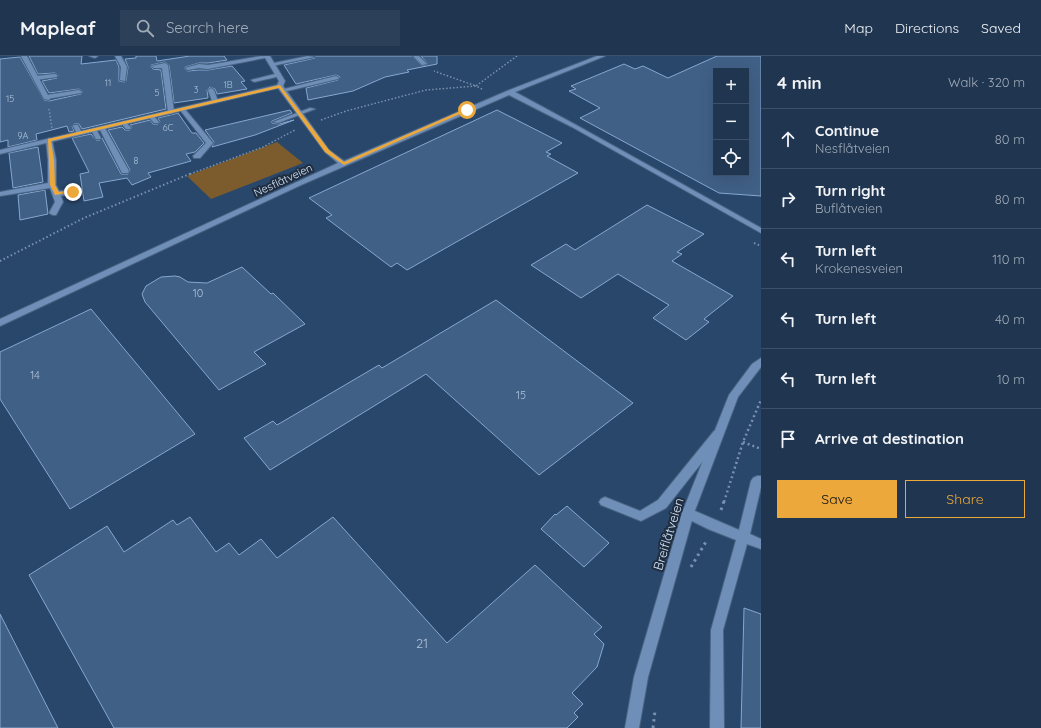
<!DOCTYPE html>
<html lang="en">
<head>
<meta charset="utf-8">
<style>
	:root { --surface:#1f3550; --page:#2c405a; --text:#f1f3f6; --muted:#a1abb7; --line:#3c5067; --accent:#eda83b }
	body { margin:0; font-family:Quicksand,sans-serif; background:var(--page); color:var(--text) }
	.controls { position:absolute; right:12px; top:12px; display:grid; overflow:hidden; border-radius:0px; box-shadow:0 4px 16px #0002 }
	.controls button { width:36px; height:36px; display:grid; place-items:center; padding:0; border:0; border-bottom:1px solid var(--line); background:var(--surface); color:var(--text); font:20px sans-serif }
	.stop { position:absolute; width:12px; height:12px; margin:-9px; border:3px solid #eda83b; border-radius:50%; background:#fff }
	.stop.end { background:#eda83b; border-color:#fff; box-shadow:0 1px 4px #0008 }
	.list { margin:0; padding:0; list-style:none }
	h2 { display:flex; justify-content:space-between; align-items:center; height:52px; margin:0; padding:0 16px; font-size:17px }
	h2 small { font-size:13px; font-weight:400; color:var(--muted) }
	.list li { display:grid; grid-template-columns:26px 1fr auto; gap:12px; align-items:center; box-sizing:border-box; height:60px; padding:0 16px; border-top:1px solid var(--line) }
	.list b { display:block; font-size:15px; white-space:nowrap }
	.list p { margin:0; font-size:13px; white-space:nowrap; color:var(--muted) }
	.list em { font-size:13px; font-style:normal; color:var(--muted) }
	.actions { display:flex; gap:8px; padding:12px 16px }
	.actions a { flex:1; padding:9px 0; border:1px solid var(--accent); border-radius:0px; text-align:center; font-size:14px; color:var(--accent) }
	.actions .main { background:var(--accent); color:#111 }
	.icon { flex:none; width:22px; height:22px; fill:none; stroke:currentColor; stroke-width:2; stroke-linecap:round; stroke-linejoin:round }
	.map { position:relative; flex:none; width:761px; height:672px; overflow:hidden }
	header { display:flex; align-items:center; gap:24px; box-sizing:border-box; height:56px; padding:0 20px; background:var(--surface); border-bottom:1px solid var(--line) }
	header strong { font-size:19px }
	nav { display:flex; gap:22px; margin-inline-start:auto; font-size:14px }
	.search { width:280px; height:36px; background:var(--page); display:flex; align-items:center; gap:10px; box-sizing:border-box; padding:0 14px; border-radius:0px; color:var(--muted); font-size:15px }
	main { display:flex }
	aside { flex:1; background:var(--surface) }
	.map>svg:first-child { display:block }
</style>
</head>
<body>
<header>
<strong>Mapleaf</strong>
<div class="search"><svg class="icon" aria-label="search" viewBox="0 0 24 24"><circle cx="10" cy="10" r="6"/><path d="M15 15l6 6"/></svg>Search here</div>
<nav><a>Map</a><a>Directions</a><a>Saved</a></nav>
</header>
<main>
<div class="map">
<svg width="761" height="672" viewBox="0 0 761 672">
	<rect width="100%" height="100%" fill="#29476b"/>
	<path fill="#7c5c2d" d="M277,86L303,107L211,143L187,120Z"/>
	<path fill="#416086" stroke="#86a7d1" fill-rule="evenodd" d="M29,0H82L81,8L116,4L119,11V25L125,26L126,25L128,11L125,3L136,2V0H156L157,5L190,0H224L227,4L208,7H199L185,11L184,12L188,15L199,14H208L232,10L245,25L241,26L247,33L217,38L215,33L210,31L207,34L208,42L174,47L169,9L165,6L151,9L150,10L153,13L161,14L166,53L82,73L79,68H74L72,70L74,75L69,76L67,70L36,78L37,84L8,91V84L0,86V3L20,1L44,44L49,45L81,38L83,36L79,33L49,37L42,25L57,22L58,19L55,17L38,18Z
		M316,0H412L422,10L428,8L421,0H437V8L407,14L409,16L385,21L353,35L308,44L306,32L338,24L340,21L336,19L296,28L284,9L315,2Z
		M717,0H761V140L719,137L580,62L600,52L569,35L576,33L571,30L624,8L635,13L643,10L668,22ZM716,15H746V117H716Z
		M290,54L292,57L272,65V67L279,68L294,64L255,79L212,91L214,86L205,74Z
		M497,54L562,87L546,96L551,98L547,100L578,117L407,214L397,207L391,211L326,162L332,159L309,142Z
		M178,57L192,77H196L204,87L195,96L186,98L191,105L148,117L151,121L132,129L127,122L99,127L103,141L84,145L80,118L89,116L72,82L91,78L96,84H100L102,82L121,118H128L130,114L108,74L122,71L125,74H130L132,72L130,69L150,64L153,68H158L160,66L158,62Z
		M38,91L43,126L13,132L9,97Z
		M45,134L48,158L20,164L18,139Z
		M647,149L704,178L677,196L682,198L672,205L733,240L704,263L709,266L686,284L653,262L669,249L618,218L581,242L531,209L566,188L575,194Z
		M242,211L271,238L273,237L305,268L254,296L266,308L219,334L145,246L142,238L146,230L161,221L175,220L180,221L188,226L207,227Z
		M496,244L633,347L539,419L426,318L270,414L244,382L273,365L277,369L379,309L382,312Z
		M91,253L195,378L70,453L0,343V296Z
		M567,450L609,487L584,511L541,473L555,458L556,459Z
		M190,461L216,496L229,487L239,499L261,483L277,502L333,461L447,587L535,509L602,571L594,578L604,588L597,611L572,637L583,648L574,657L578,661L567,672H114L29,519L107,470L124,496L173,464L177,469Z
		M744,552L761,558V672H741Z
		M0,558L58,672H0Z"/>
	<g fill="none" stroke-linecap="round" stroke-linejoin="round">
		<defs>
			<path id="service" d="M89,0H98L95,2Z
				M115,0H121L127,11L125,25L120,24L121,11Z
				M262,0L270,1L208,13L199,12L188,14L185,12L199,8L208,9Z
				M308,0L315,1L272,10L269,8Z
				M165,7L168,9L174,56L171,58L168,56L162,12H154L151,10Z
				M279,17L281,18V20L254,26L251,24Z
				M55,18L57,19V21L36,24L33,22L36,20Z
				M336,20L339,22L338,23L283,36L280,34Z
				M211,32L214,34L218,45L217,46L212,45L208,34Z
				M79,34L82,36L81,37L47,43L44,41L47,39Z
				M180,52H184L213,87L200,102H194L193,100L206,87L180,54Z
				M310,52L315,53L278,67L273,66Z
				M149,59H153L159,66L158,67H154L148,60Z
				M122,66H126L131,72L130,73H126L121,67Z
				M74,69H78L82,77L81,78H77L73,70Z
				M100,71L105,72L129,115L128,117H122L121,115L99,72Z
				M92,73H96L101,82L100,83H96L91,74Z
				M49,82L52,84L56,104V129L59,135L73,134L77,136L73,138L61,140L63,146L56,159H53L49,157L55,146L50,132L0,140V136L48,127V104L46,84Z
				M718,374L722,375L723,378L722,381L666,452L641,465L601,449L599,446L601,443L605,441L640,455L658,444L714,375Z
				M757,420H761V431L750,478L761,483V493L747,488L723,574L724,672H710L711,574L736,484L708,473L684,461L682,457L684,453L688,452L739,474L751,425L753,422Z"/>
			<path id="minor" d="M21,0H27L50,43L49,44L44,43Z
				M264,0H270L285,25L283,30L329,94L344,105L507,35L597,0H605L515,36L576,69L761,172V177L572,71L509,39L301,129L0,270V263L338,107L325,96L278,32L0,98V94L277,29L279,25Z
				M413,0H419L427,8L422,9Z"/>
			<path id="tertiary" d="M761,302V311L738,341L694,457L648,621L639,672H625L634,621L682,457L729,339L752,308Z"/>
		</defs>
		<use href="#service" stroke="#496382" stroke-width="2"/>
		<use href="#minor" stroke="#496382" stroke-width="2"/>
		<use href="#tertiary" stroke="#496382" stroke-width="2"/>
		<path stroke="#7991af" stroke-width="1.5" stroke-dasharray="1.5 2" stroke-linecap="butt" d="M482,33L476,30L517,0
			M49,53L52,72
			M321,64L346,55L426,34L476,30L434,15
			M190,118L263,91L295,74"/>
		<path stroke="#7991af" stroke-width="2" stroke-dasharray="1.5 2.5" stroke-linecap="butt" d="M754,187L761,190
			M0,205L84,162L192,117"/>
		<path stroke="#7991af" stroke-width="2.5" stroke-dasharray="2 3" stroke-linecap="butt" d="M743,386L761,393
			M724,446L743,386L761,344"/>
		<path stroke="#7991af" stroke-width="3" stroke-dasharray="2.5 4" stroke-linecap="butt" d="M721,454L724,445
			M691,511L707,484
			M653,672L655,655"/>
		<use href="#service" fill="#6f8fb8" fill-rule="evenodd"/>
		<use href="#minor" fill="#6f8fb8" fill-rule="evenodd"/>
		<use href="#tertiary" fill="#6f8fb8" fill-rule="evenodd"/>
	</g>
	<path fill="#eda83b" d="M280,29L329,94L344,106L465,53L469,54L344,109L325,96L279,32L51,85L54,104L55,129L59,136L73,134L75,136L55,139L50,129L48,83Z"/>
	<g text-anchor="middle" dominant-baseline="central" stroke-width="4" stroke-linejoin="round" paint-order="stroke">
		<g font-size="9" fill="#adc2dc">
			<text x="108" y="26">11</text>
			<text x="228" y="28">1B</text>
			<text x="196" y="33">3</text>
			<text x="157" y="36">5</text>
			<text x="10" y="42">15</text>
			<text x="168" y="71">6C</text>
			<text x="23" y="79">9A</text>
			<text x="136" y="104">8</text>
		</g>
		<g font-size="11" fill="#d1e2f9" stroke="#1f2d3e">
			<text transform="translate(283 124) rotate(-25)">Nesflåtveien</text>
		</g>
		<g font-size="11" fill="#adc2dc">
			<text x="198" y="237">10</text>
			<text x="35" y="319">14</text>
			<text x="521" y="339">15</text>
		</g>
		<g font-size="13" fill="#d1e2f9" stroke="#1f2d3e">
			<text transform="translate(668 478) rotate(-73)">Breiflåtveien</text>
		</g>
		<g font-size="13" fill="#adc2dc">
			<text x="422" y="587">21</text>
		</g>
	</g>
</svg>
<div class="controls">
<button>+</button>
<button>−</button>
<button><svg class="icon" aria-label="locate" viewBox="0 0 24 24"><circle cx="12" cy="12" r="6"/><path d="M12 2v4M12 18v4M2 12h4M18 12h4"/></svg></button>
</div>
<div class="stop" style="left:467px;top:54px"></div>
<div class="stop end" style="left:73px;top:136px"></div>
</div>
<aside>
<h2>4 min<small>Walk · 320 m</small></h2>
<ul class="list">
<li><svg class="icon" aria-label="ahead" viewBox="0 0 24 24"><path d="M12 20V5M6 11l6-6 6 6"/></svg><div><b>Continue</b><p>Nesflåtveien</p></div><em>80 m</em></li>
<li><svg class="icon" aria-label="right" viewBox="0 0 24 24"><path d="M7 20v-9h11M14 6l5 5-5 5"/></svg><div><b>Turn right</b><p>Buflåtveien</p></div><em>80 m</em></li>
<li><svg class="icon" aria-label="left" viewBox="0 0 24 24"><path d="M17 20v-9H6M10 6l-5 5 5 5"/></svg><div><b>Turn left</b><p>Krokenesveien</p></div><em>110 m</em></li>
<li><svg class="icon" aria-label="left" viewBox="0 0 24 24"><path d="M17 20v-9H6M10 6l-5 5 5 5"/></svg><div><b>Turn left</b></div><em>40 m</em></li>
<li><svg class="icon" aria-label="left" viewBox="0 0 24 24"><path d="M17 20v-9H6M10 6l-5 5 5 5"/></svg><div><b>Turn left</b></div><em>10 m</em></li>
<li><svg class="icon" aria-label="arrive" viewBox="0 0 24 24"><path d="M6 21V4h12l-3 4 3 4H6"/></svg><div><b>Arrive at destination</b></div></li>
</ul>
<div class="actions"><a class="main">Save</a><a>Share</a></div>
</aside>
</main>
</body>
</html>
